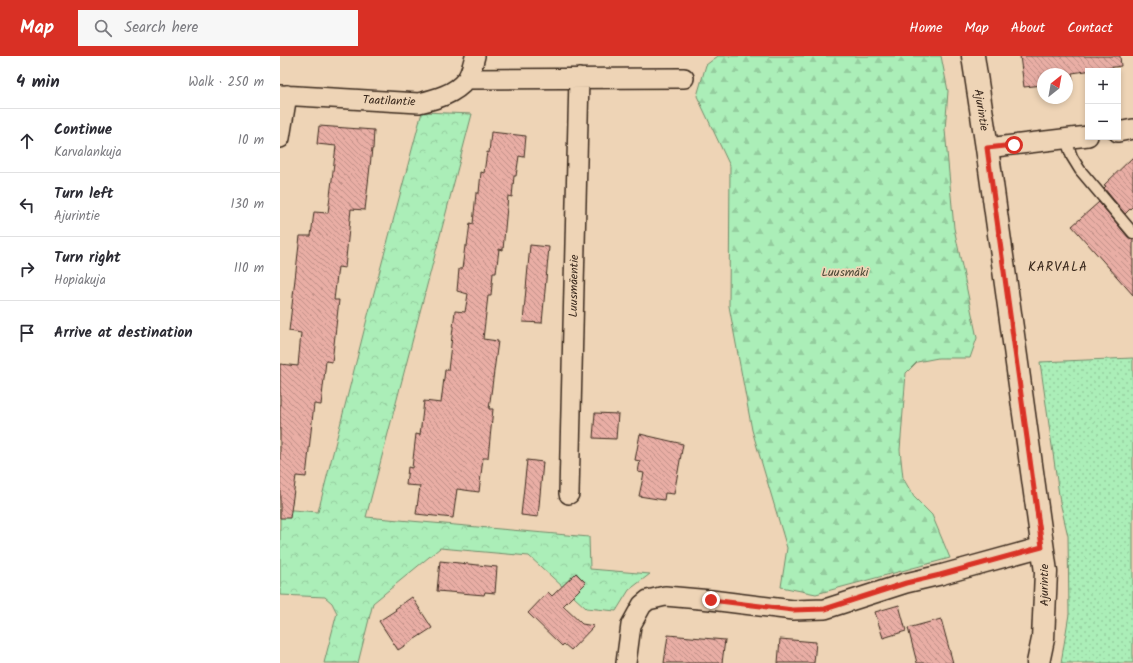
<!DOCTYPE html>
<html lang="en">
<head>
<meta charset="utf-8">
<style>
	:root { --surface:#fff; --page:#f7f7f7; --text:#2b2b33; --muted:#7c7c81; --line:#e1e1e2; --accent:#d93025 }
	body { margin:0; font-family:Kalam,sans-serif; background:var(--page); color:var(--text) }
	.controls { position:absolute; right:12px; top:12px; display:grid; overflow:hidden; border-radius:0px; box-shadow:0 2px 6px #0003 }
	.controls button { width:36px; height:36px; display:grid; place-items:center; padding:0; border:0; border-bottom:1px solid var(--line); background:var(--surface); color:var(--text); font:20px sans-serif }
	.compass { position:absolute; left:757px; top:12px; width:36px; height:36px; border-radius:50%; background:var(--surface); box-shadow:0 2px 6px #0003; rotate:31deg }
	.stop { position:absolute; width:12px; height:12px; margin:-9px; border:3px solid #d93025; border-radius:50%; background:#fff }
	.stop.end { background:#d93025; border-color:#fff; box-shadow:0 1px 4px #0008 }
	.list { margin:0; padding:0; list-style:none }
	h2 { display:flex; justify-content:space-between; align-items:center; height:52px; margin:0; padding:0 16px; font-size:17px }
	h2 small { font-size:13px; font-weight:400; color:var(--muted) }
	.list li { display:grid; grid-template-columns:26px 1fr auto; gap:12px; align-items:center; box-sizing:border-box; height:64px; padding:0 16px; border-top:1px solid var(--line) }
	.list b { display:block; font-size:15px; white-space:nowrap }
	.list p { margin:0; font-size:13px; white-space:nowrap; color:var(--muted) }
	.list em { font-size:13px; font-style:normal; color:var(--muted) }
	.icon { flex:none; width:22px; height:22px; fill:none; stroke:currentColor; stroke-width:2; stroke-linecap:round; stroke-linejoin:round }
	.map { position:relative; flex:none; width:853px; height:607px; overflow:hidden }
	header { display:flex; align-items:center; gap:24px; box-sizing:border-box; height:56px; padding:0 20px; background:var(--accent); color:#fff }
	header strong { font-size:19px }
	nav { display:flex; gap:22px; margin-inline-start:auto; font-size:14px }
	.search { width:280px; height:36px; background:var(--page); display:flex; align-items:center; gap:10px; box-sizing:border-box; padding:0 14px; border-radius:0px; color:var(--muted); font-size:15px }
	main { display:flex }
	aside { flex:1; background:var(--surface) }
	.map>svg:first-child { display:block }
</style>
</head>
<body>
<header>
<strong>Map</strong>
<div class="search"><svg class="icon" aria-label="search" viewBox="0 0 24 24"><circle cx="10" cy="10" r="6"/><path d="M15 15l6 6"/></svg>Search here</div>
<nav><a>Home</a><a>Map</a><a>About</a><a>Contact</a></nav>
</header>
<main>
<aside>
<h2>4 min<small>Walk · 250 m</small></h2>
<ul class="list">
<li><svg class="icon" aria-label="ahead" viewBox="0 0 24 24"><path d="M12 20V5M6 11l6-6 6 6"/></svg><div><b>Continue</b><p>Karvalankuja</p></div><em>10 m</em></li>
<li><svg class="icon" aria-label="left" viewBox="0 0 24 24"><path d="M17 20v-9H6M10 6l-5 5 5 5"/></svg><div><b>Turn left</b><p>Ajurintie</p></div><em>130 m</em></li>
<li><svg class="icon" aria-label="right" viewBox="0 0 24 24"><path d="M7 20v-9h11M14 6l5 5-5 5"/></svg><div><b>Turn right</b><p>Hopiakuja</p></div><em>110 m</em></li>
<li><svg class="icon" aria-label="arrive" viewBox="0 0 24 24"><path d="M6 21V4h12l-3 4 3 4H6"/></svg><div><b>Arrive at destination</b></div></li>
</ul>
</aside>
<div class="map">
<svg width="853" height="607" viewBox="0 0 853 607">
	<defs>
		<pattern id="grass-dots" width="8" height="8" patternUnits="userSpaceOnUse"><rect width="8" height="8" fill="#abeeb8"/><path d="M2 2h.1M6 6h.1" fill="none" stroke="#94cc9e" stroke-width="1.8" stroke-linecap="round"/></pattern>
		<pattern id="forest-firs" width="22" height="20" patternUnits="userSpaceOnUse"><rect width="22" height="20" fill="#abeeb8"/><path d="M5 1l3.5 6h-7zM16 11l3.5 6h-7z" fill="#94cc9e"/></pattern>
		<pattern id="park-crowns" width="20" height="18" patternUnits="userSpaceOnUse"><rect width="20" height="18" fill="#abeeb8"/><path d="M2 6a3 3 0 1 1 6 0M12 15a3 3 0 1 1 6 0" fill="none" stroke="#94cc9e"/></pattern>
		<pattern id="building-back-hatch" width="6" height="6" patternUnits="userSpaceOnUse"><rect width="6" height="6" fill="#e9aea5"/><path d="M-1 5l2 2M0 0l6 6M5-1l2 2" fill="none" stroke="#be8e86"/></pattern>
	</defs>
	<rect width="100%" height="100%" fill="#eed4b6"/>
	<filter id="ink" filterUnits="userSpaceOnUse"><feTurbulence type="fractalNoise" baseFrequency=".025" numOctaves="2"/><feDisplacementMap in="SourceGraphic" scale="8" xChannelSelector="R" yChannelSelector="G"/><feConvolveMatrix kernelMatrix="1 2 1 2 8 2 1 2 1" color-interpolation-filters="sRGB"/></filter>
	<g filter="url(#ink)">
		<path fill="url(#grass-dots)" stroke="#738c6b" d="M853,302V607H781L789,558L788,480L780,446L760,306Z"/>
		<path fill="url(#forest-firs)" stroke="#738c6b" d="M438,0H661L668,35L665,74L674,172L697,282L690,302H658L637,306L626,317L620,394L623,422L634,441L652,459L670,502L536,538L501,531L507,492L472,374L449,250L450,110L417,40L426,9Z"/>
		<path fill="url(#park-crowns)" stroke="#738c6b" d="M142,56L192,58L86,461L309,481L310,513L370,518L349,534L336,555L306,552L249,500L160,492L93,547L78,607H44L57,557L52,547L45,541L0,539V453L38,456L87,263Z"/>
		<path fill="url(#building-back-hatch)" stroke="#3b2a1e" d="M740,0H840L841,10L792,17L793,25L787,26V18H763V29L744,31Z
			M39,70L94,74L93,93H92L85,154L71,153L65,212L58,211L54,244H59L52,306L46,305L41,349L34,348L26,421L16,420L10,462H0V308L18,310L21,277L9,275L20,180H31L34,156L48,157L56,90L37,88Z
			M211,76L246,80L244,101L239,100L236,120H234L232,141L228,140L223,194L219,193L216,217H213L211,240H208L203,283L218,285L209,353H213L208,402H203L199,436L177,433L173,462L136,458L140,430L126,429L128,411L132,412L136,378L140,379L144,345L161,347L165,314H168L175,255L185,256L188,238L177,235L179,213H182L185,190H187L190,167L193,168L196,137H199L201,116L204,117L207,96L209,97Z
			M853,101V150L845,158L824,132L826,130L824,129Z
			M819,146L848,181L853,184V239L792,170Z
			M250,189L269,191L262,267L243,266Z
			M315,357L338,358L336,383L313,382Z
			M360,378L403,388L394,438L385,437L384,444L359,440L364,417L358,416L360,405L355,404Z
			M247,404L263,406L258,461L241,459Z
			M160,505L217,511L215,537L205,536L204,539L157,535Z
			M296,517L306,527L283,550L302,568L314,570L291,594L284,588L282,590L248,557L268,536L272,540Z
			M132,541L152,572L118,594L99,565L116,554L115,553Z
			M619,549L626,575L603,582L595,556Z
			M661,563L673,607H637L628,572Z
			M388,579L445,584L442,607H384Z
			M500,583L536,586L534,607H498Z"/>
		<g fill="none" stroke-linecap="round" stroke-linejoin="round">
			<defs>
				<path id="lane" d="M786,84L792,101L800,114L853,177"/>
				<path id="street" d="M187,23L404,22
					M0,39L139,47C156,43 175,38 186,24C191,18 193,7 195,0
					M838,76L853,73
					M0,82L7,39
					M707,92L808,80
					M289,438L299,22
					M346,607L351,569L362,549L368,544L385,540L431,544L513,554L545,553L626,527L660,519L762,491"/>
				<path id="secondary" d="M693,0L707,92L766,516L763,583L758,607"/>
			</defs>
			<use href="#lane" stroke="#3b2a1e" stroke-width="13"/>
			<use href="#street" stroke="#3b2a1e" stroke-width="22"/>
			<use href="#secondary" stroke="#3b2a1e" stroke-width="25"/>
			<use href="#lane" stroke="#eed4b6" stroke-width="10"/>
			<use href="#street" stroke="#eed4b6" stroke-width="19"/>
			<use href="#secondary" stroke="#eed4b6" stroke-width="22"/>
		</g>
	</g>
	<g fill="none" stroke-linecap="round" stroke-linejoin="round" filter="url(#ink)">
		<path stroke="#d93025" stroke-width="5" d="M431,544L513,554L545,553L626,527L660,519L762,491L707,92L734,89"/>
	</g>
	<g text-anchor="middle" dominant-baseline="central" stroke-width="3.5" stroke-linejoin="round" paint-order="stroke">
		<g font-size="12" fill="#3b2a1e" stroke="#eed4b6">
			<text transform="translate(109 45) rotate(2)">Taatilantie</text>
			<text transform="translate(701 54) rotate(81)">Ajurintie</text>
			<text transform="translate(294 230) rotate(-89)">Luusmäentie</text>
			<text transform="translate(764 529) rotate(-90)">Ajurintie</text>
		</g>
		<g font-size="12" fill="#4c4735" stroke="#eed4b6">
			<text x="565" y="216">Luusmäki</text>
		</g>
		<g font-size="13" letter-spacing="1" fill="#3b2a1e" stroke="#eed4b6">
			<text x="778" y="211">KARVALA</text>
		</g>
	</g>
</svg>
<div class="controls">
<button>+</button>
<button>−</button>
</div>
<svg class="compass" viewBox="-18 -18 36 36"><path d="M0-13l5 13h-10z" fill="#e53935"/><path d="M0 13l5-13h-10z" fill="#7c7c81"/></svg>
<div class="stop" style="left:734px;top:89px"></div>
<div class="stop end" style="left:431px;top:544px"></div>
</div>
</main>
</body>
</html>
